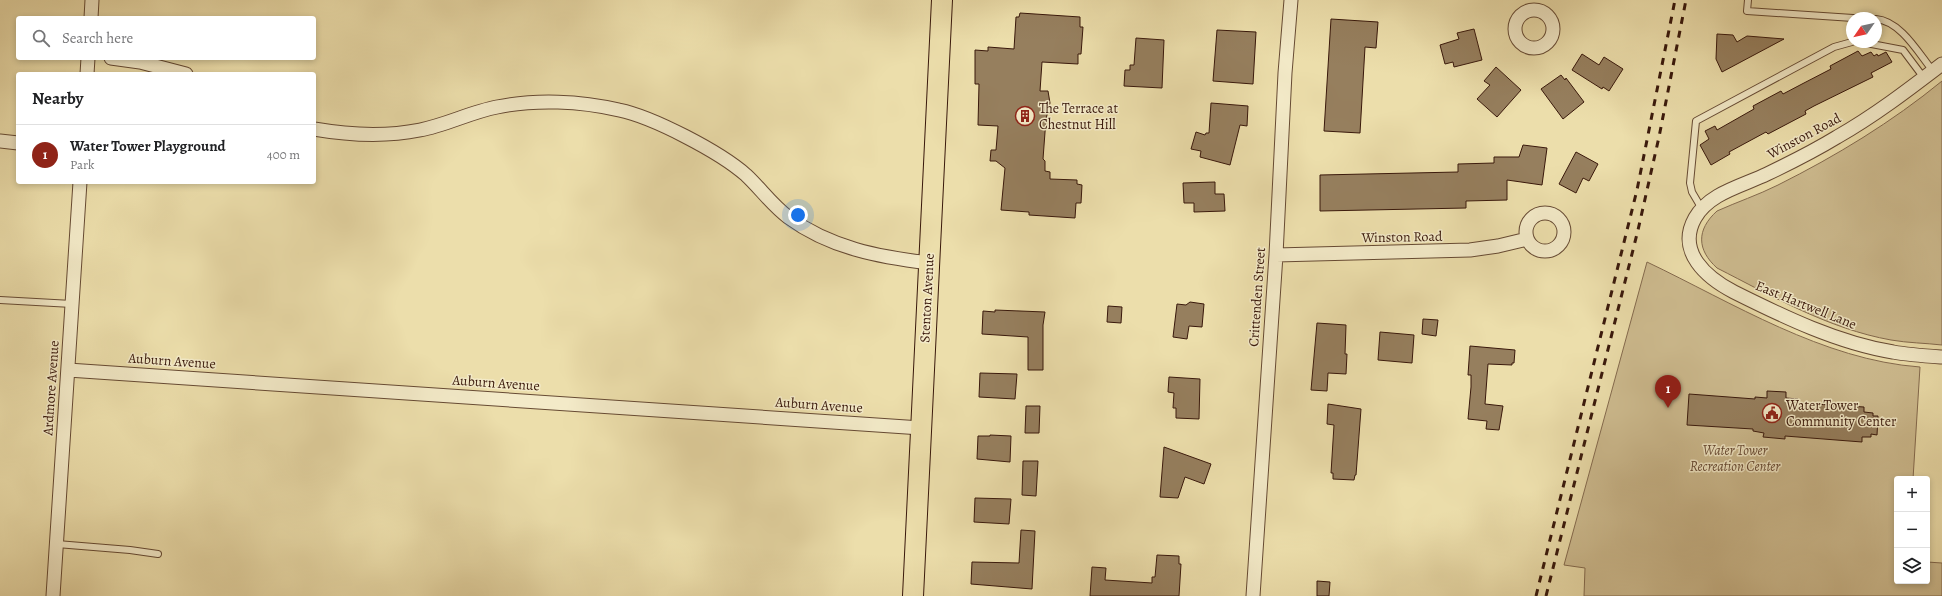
<!DOCTYPE html>
<html lang="en">
<head>
<meta charset="utf-8">
<style>
	:root { --surface:#fff; --page:#f6f6f6; --text:#202124; --muted:#757577; --line:#e0e0e0; --accent:#8f2418 }
	body { margin:0; font-family:Alegreya,serif; background:var(--page); color:var(--text) }
	.controls { position:absolute; right:12px; bottom:12px; display:grid; overflow:hidden; border-radius:4px; box-shadow:0 2px 6px #0003 }
	.controls button { width:36px; height:36px; display:grid; place-items:center; padding:0; border:0; border-bottom:1px solid var(--line); background:var(--surface); color:var(--text); font:20px sans-serif }
	.compass { position:absolute; left:1846px; top:12px; width:36px; height:36px; border-radius:50%; background:var(--surface); box-shadow:0 2px 6px #0003; rotate:236deg }
	.you { position:absolute; left:798px; top:215px; width:14px; height:14px; margin:-10px; border:3px solid #fff; border-radius:50%; background:#1a73e8; box-shadow:0 0 0 6px #1a73e833 }
	.badge { display:grid; place-items:center; width:26px; height:26px; border-radius:50%; background:var(--accent); color:#fff; font-size:13px; font-weight:700 }
	.pin { position:absolute; translate:-50% -33px; filter:drop-shadow(0 1px 2px #0008) }
	.pin::after { content:''; position:absolute; top:21px; width:14px; height:12px; background:inherit; clip-path:polygon(0 0,100% 0,50% 100%) }
	.list { margin:0; padding:0; list-style:none }
	h2 { display:flex; justify-content:space-between; align-items:center; height:52px; margin:0; padding:0 16px; font-size:17px }
	h2 small { font-size:13px; font-weight:400; color:var(--muted) }
	.list li { display:grid; grid-template-columns:26px 1fr auto; gap:12px; align-items:center; box-sizing:border-box; height:60px; padding:0 16px; border-top:1px solid var(--line) }
	.list b { display:block; font-size:15px; white-space:nowrap }
	.list p { margin:0; font-size:13px; white-space:nowrap; color:var(--muted) }
	.list em { font-size:13px; font-style:normal; color:var(--muted) }
	.icon { flex:none; width:22px; height:22px; fill:none; stroke:currentColor; stroke-width:2; stroke-linecap:round; stroke-linejoin:round }
	.map { position:relative; flex:none; width:1942px; height:596px; overflow:hidden }
	.search { position:absolute; background:var(--surface); box-shadow:0 2px 6px #0003; left:16px; top:16px; width:300px; height:44px; display:flex; align-items:center; gap:10px; box-sizing:border-box; padding:0 14px; border-radius:4px; color:var(--muted); font-size:15px }
	.panel { position:absolute; background:var(--surface); box-shadow:0 2px 6px #0003; left:16px; top:72px; width:300px; height:112px; border-radius:4px }
	.map>svg:first-child { display:block }
</style>
</head>
<body>
<div class="map">
<svg width="1942" height="596" viewBox="0 0 1942 596">
	<rect width="100%" height="100%" fill="#ecdeab"/>
	<filter id="stains"><feTurbulence type="fractalNoise" baseFrequency=".005" numOctaves="4"/><feColorMatrix values="0 0 0 0 .2 0 0 0 0 .09 0 0 0 0 .02 0 0 0 .5 -.17"/></filter>
	<radialGradient id="worn" r=".72"><stop offset=".6" stop-color="#630" stop-opacity="0"/><stop offset="1" stop-color="#630" stop-opacity=".3"/></radialGradient>
	<path fill="#cebc90" stroke="#846a4e" d="M1942,81V345C1925,343 1908,343 1891,340C1829,329 1772,296 1717,268C1697,250 1696,230 1717,211C1737,202 1758,195 1778,185C1836,156 1892,122 1942,81Z
		M1647,262C1733,303 1823,360 1920,367L1913,479H1897V581H1927V562L1942,563V596H1584L1585,568L1564,565Z"/>
	<path fill="#967f5e" stroke="#39180b" d="M1020,13L1080,17V27H1083L1081,54H1078V64L1042,62L1040,91H1048L1050,103L1046,119L1043,159L1045,161V171L1050,172V179L1077,180V184L1082,185L1081,203H1076L1075,218L1029,215V212L1001,210L1005,168L996,161H990L991,150H996L998,126L978,125L979,84H975V50L988,51V47L1014,49L1016,17H1019Z
		M1331,19L1378,22L1376,48L1365,47L1360,133L1324,131Z
		M1474,29L1482,60L1454,67L1453,62L1445,64L1440,45L1459,39L1457,33Z
		M1217,30L1256,32L1253,84L1213,81Z
		M1717,34L1733,35L1737,42L1747,36L1784,39L1722,72L1716,59Z
		M1136,38L1164,40L1162,88L1124,86L1125,70H1130V65H1134Z
		M1858,51L1862,56L1871,52L1874,56L1877,54L1878,56L1886,52L1892,62L1871,73L1873,77L1814,106L1805,111L1806,114L1768,134L1766,132L1729,152L1730,154L1711,165L1700,145L1709,139L1705,131L1715,126L1717,130L1754,109L1753,106L1781,91L1783,94L1802,84L1831,69L1830,66Z
		M1582,54L1599,65L1604,57L1623,69L1609,91L1603,87L1602,89L1572,70Z
		M1496,67L1521,90L1497,117L1477,99L1490,85L1484,81Z
		M1561,75L1565,80L1566,78L1584,102L1563,119L1541,89Z
		M1211,103L1248,106L1247,126L1240,125L1230,165L1200,157L1201,151L1191,149L1196,132L1205,135L1206,133H1209Z
		M1523,145L1547,148L1542,185L1507,180V200L1466,201V208L1320,211V175L1458,172V164L1494,163V157H1519Z
		M1576,152L1598,164L1589,181L1583,178L1576,193L1559,184Z
		M1215,182V194H1224L1225,211L1194,212V203H1184L1183,183Z
		M1190,302L1204,304L1202,327L1189,326L1187,339L1173,337L1177,304L1186,305Z
		M1108,306L1122,307L1121,323L1107,322Z
		M995,310L1045,312L1043,325V370H1028V337L982,334L983,311L995,312Z
		M1423,319L1438,320L1436,336L1422,334Z
		M1317,323L1346,325L1345,354H1347L1346,374L1328,373L1327,391L1311,390Z
		M1380,332L1414,335L1412,363L1378,360Z
		M1470,346L1515,350L1514,363H1512V365L1488,364L1485,404L1503,406L1499,430L1486,429L1487,421L1468,419L1471,387V375H1468Z
		M980,373L1017,374L1015,399L979,397Z
		M1169,377L1200,379L1199,419L1176,418V408H1173L1174,393L1168,392Z
		M1767,391L1786,392V398L1798,399V403L1864,407V412L1873,413V416H1878L1877,435L1871,434V437H1862V442L1785,436V439L1763,437L1764,433L1753,431V429L1687,425L1689,394L1755,399V397L1767,398Z
		M1328,404L1361,409L1356,475H1355L1354,480L1333,479V473H1331L1334,425L1327,424Z
		M1026,406H1040L1039,433H1025Z
		M990,435L1011,436L1010,462L977,459L978,436H990Z
		M1164,447L1211,464L1204,484L1185,477L1178,498L1160,497Z
		M1023,461H1038L1036,496L1022,495Z
		M975,498L1011,499L1009,524L974,522Z
		M1021,530L1035,531L1032,589L971,584L972,562L1019,563Z
		M1157,555L1179,556V564H1181L1179,596H1090L1092,567L1106,568L1105,580L1152,583V577H1155Z
		M1317,581L1330,582L1329,596H1317Z"/>
	<g fill="none" stroke-linecap="round" stroke-linejoin="round">
		<defs>
			<path id="service" d="M1748,0L1747,11L1853,18
				M1876,19C1901,21 1919,54 1933,71
				M1861,42L1903,50L1924,78
				M1702,209L1692,192L1690,183L1696,121L1834,47L1852,42
				M0,300L72,304
				M57,544L130,550L158,554"/>
			<path id="minor" d="M1515 29a19 19 0 1 1 38 0a19 19 0 1 1-38 0Z
				M91,18L92,0
				M111,58L140,62L186,74
				M1942,64C1908,90 1874,116 1837,137C1814,151 1790,163 1767,174C1742,186 1709,193 1695,218C1676,252 1707,278 1734,292C1784,317 1838,343 1893,352C1909,355 1926,356 1942,357
				M87,74L88,58
				M314,129C349,135 385,137 420,130C446,125 471,112 497,107C536,99 580,101 619,110C653,117 720,152 746,175C760,188 772,205 788,217C830,248 879,257 929,263
				M0,141L18,143
				M1526 232a19 19 0 1 1 38 0a19 19 0 1 1-38 0Z
				M1276,255L1470,250L1498,246L1527,239
				M68,370L921,428
				M53,596L80,182
				M1253,596L1276,255L1285,73L1291,0"/>
			<path id="primary" d="M913,596L942,0"/>
		</defs>
		<use href="#service" stroke="#664a33" stroke-width="8"/>
		<use href="#minor" stroke="#664a33" stroke-width="15"/>
		<use href="#primary" stroke="#39180b" stroke-width="22"/>
		<use href="#service" stroke="#f3eac8" stroke-width="6"/>
		<use href="#minor" stroke="#f3eac8" stroke-width="13"/>
		<use href="#primary" stroke="#ecdeab" stroke-width="20"/>
		<path stroke="#39180b" stroke-width="3" stroke-dasharray="7 7" stroke-linecap="butt" d="M1536,596L1637,190L1675,0
			M1546,596L1638,230L1659,137L1686,0"/>
	</g>
	<defs>
		<symbol id="building-ring" viewBox="-11 -11 22 22"><circle r="9.5" fill="#f3eac8" stroke="#8f2418" stroke-width="1.5"/><path d="M-4-6H4V6H1V3H-1V6H-4ZM-2.5-4.3h1.7v1.8h-1.7ZM.8-4.3h1.7v1.8H.8ZM-2.5-1h1.7V.8h-1.7ZM.8-1h1.7V.8H.8Z" fill="#8f2418"/></symbol>
		<symbol id="civic-ring" viewBox="-11 -11 22 22"><circle r="9.5" fill="#f3eac8" stroke="#8f2418" stroke-width="1.5"/><path d="M-.6-6.5H3V-4.5H.6V-3L4-1V1h2V6H-6V1h2V-1L-.6-3ZM-1.2 2.5V6h2.4V2.5Z" fill="#8f2418"/></symbol>
	</defs>
	<g fill-rule="evenodd">
		<use href="#building-ring" x="1014" y="105" width="22" height="22"/>
		<use href="#civic-ring" x="1761" y="402" width="22" height="22"/>
	</g>
	<g text-anchor="middle" dominant-baseline="central" stroke-width="3" stroke-linejoin="round" paint-order="stroke">
		<g font-size="14" fill="#39180b" stroke="#f3eac8" text-anchor="start">
			<text x="1039" y="108">The Terrace at<tspan x="1039" dy="16">Chestnut Hill</tspan></text>
			<text x="1786" y="405">Water Tower<tspan x="1786" dy="16">Community Center</tspan></text>
		</g>
		<g font-size="14" fill="#39180b" stroke="#f3eac8">
			<text transform="translate(1804 136) rotate(-28)">Winston Road</text>
			<text transform="translate(1402 237) rotate(-1)">Winston Road</text>
			<text transform="translate(1257 297) rotate(-86)">Crittenden Street</text>
			<text transform="translate(927 298) rotate(-87)">Stenton Avenue</text>
			<text transform="translate(1806 305) rotate(22)">East Hartwell Lane</text>
			<text transform="translate(172 361) rotate(4)">Auburn Avenue</text>
			<text transform="translate(496 383) rotate(4)">Auburn Avenue</text>
			<text transform="translate(51 388) rotate(-86)">Ardmore Avenue</text>
			<text transform="translate(819 405) rotate(4)">Auburn Avenue</text>
		</g>
		<g font-size="14" font-style="italic" fill="#664933" stroke="#f3eac8">
			<text x="1735" y="450">Water Tower<tspan x="1735" dy="16">Recreation Center</tspan></text>
		</g>
	</g>
	<rect width="100%" height="100%" filter="url(#stains)"/>
	<rect width="100%" height="100%" fill="url(#worn)"/>
</svg>
<div class="controls">
<button>+</button>
<button>−</button>
<button><svg class="icon" aria-label="layers" viewBox="0 0 24 24"><path d="M12 4l9 5-9 5-9-5zM3 14l9 5 9-5"/></svg></button>
</div>
<svg class="compass" viewBox="-18 -18 36 36"><path d="M0-13l5 13h-10z" fill="#e53935"/><path d="M0 13l5-13h-10z" fill="#757577"/></svg>
<div class="you"></div>
<div class="pin badge" style="left:1668px;top:408px">1</div>
<div class="search"><svg class="icon" aria-label="search" viewBox="0 0 24 24"><circle cx="10" cy="10" r="6"/><path d="M15 15l6 6"/></svg>Search here</div>
<section class="panel">
<h2>Nearby<small></small></h2>
<ul class="list">
<li><span class="badge">1</span><div><b>Water Tower Playground</b><p>Park</p></div><em>400 m</em></li>
</ul>
</section>
</div>
</body>
</html>
